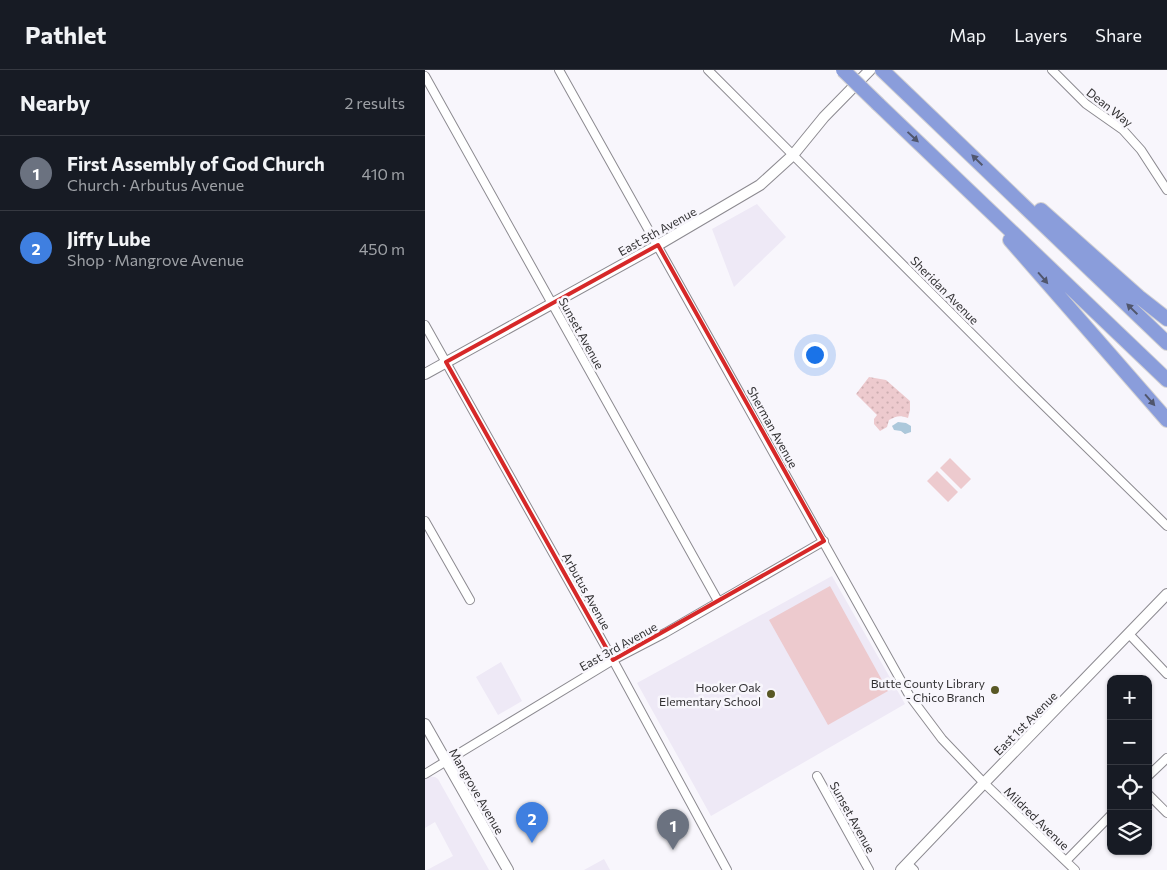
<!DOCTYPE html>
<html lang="en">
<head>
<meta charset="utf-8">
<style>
	:root { --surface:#171b24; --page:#242831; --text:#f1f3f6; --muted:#9ea1a6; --line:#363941; --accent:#adad98 }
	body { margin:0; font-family:Commissioner,sans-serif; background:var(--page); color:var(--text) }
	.controls { position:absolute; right:15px; bottom:15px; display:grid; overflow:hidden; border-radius:10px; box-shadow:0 1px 4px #0004 }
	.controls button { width:45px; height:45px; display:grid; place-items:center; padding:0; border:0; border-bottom:1px solid var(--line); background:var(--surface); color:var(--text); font:25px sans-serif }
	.you { position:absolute; left:389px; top:284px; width:18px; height:18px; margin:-12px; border:4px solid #fff; border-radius:50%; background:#1a73e8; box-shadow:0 0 0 8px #1a73e833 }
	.badge { display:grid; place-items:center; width:32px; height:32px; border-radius:50%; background:var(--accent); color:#fff; font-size:16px; font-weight:700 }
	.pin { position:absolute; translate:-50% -41px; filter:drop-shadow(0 1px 2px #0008) }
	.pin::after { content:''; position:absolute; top:26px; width:18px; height:15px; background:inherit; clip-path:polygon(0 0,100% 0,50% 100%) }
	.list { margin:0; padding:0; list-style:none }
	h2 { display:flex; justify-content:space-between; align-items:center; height:65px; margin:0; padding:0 20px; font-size:21px }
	h2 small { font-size:16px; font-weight:400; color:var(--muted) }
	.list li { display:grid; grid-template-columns:32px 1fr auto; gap:15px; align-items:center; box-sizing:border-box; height:75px; padding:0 20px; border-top:1px solid var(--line) }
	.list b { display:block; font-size:19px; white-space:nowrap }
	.list p { margin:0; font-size:16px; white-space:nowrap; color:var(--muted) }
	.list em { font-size:16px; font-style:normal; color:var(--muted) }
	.icon { flex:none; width:28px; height:28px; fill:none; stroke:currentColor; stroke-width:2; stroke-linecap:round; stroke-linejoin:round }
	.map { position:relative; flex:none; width:742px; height:800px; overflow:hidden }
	header { display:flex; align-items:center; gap:30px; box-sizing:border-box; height:70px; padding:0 25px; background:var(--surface); border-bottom:1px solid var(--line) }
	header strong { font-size:24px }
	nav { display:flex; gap:28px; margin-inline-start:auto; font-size:18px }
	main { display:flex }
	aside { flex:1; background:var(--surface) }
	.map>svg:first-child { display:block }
	.built { fill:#eee9f6 }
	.grass { fill:url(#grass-dots) }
	.pitch { fill:#edcace }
	.water { fill:url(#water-ripples) }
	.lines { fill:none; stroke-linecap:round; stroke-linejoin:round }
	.street-casing { stroke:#8c8a90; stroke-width:10 }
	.secondary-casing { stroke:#8c8a90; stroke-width:12 }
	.highway-casing { stroke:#d2d1d2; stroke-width:16 }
	.street { stroke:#fff; stroke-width:8 }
	.secondary { stroke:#fff; stroke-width:10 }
	.highway { stroke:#8a9ddb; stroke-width:14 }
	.highway-bridge-casing { stroke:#d2d1d2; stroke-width:16; stroke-linecap:butt }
	.highway-bridge { stroke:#8a9ddb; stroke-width:14 }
	.oneway { fill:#50566d }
	.marked { fill:none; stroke:#d62828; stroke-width:4; stroke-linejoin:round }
	.poi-dot { fill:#595825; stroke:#f8f6fc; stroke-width:2 }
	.labels { text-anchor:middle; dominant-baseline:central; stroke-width:5; stroke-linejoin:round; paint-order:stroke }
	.street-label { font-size:12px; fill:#313032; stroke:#f8f6fc }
	.poi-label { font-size:12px; fill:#313032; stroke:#f8f6fc; text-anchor:end }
</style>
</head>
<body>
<header>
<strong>Pathlet</strong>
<nav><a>Map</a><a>Layers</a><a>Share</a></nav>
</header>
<main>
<aside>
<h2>Nearby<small>2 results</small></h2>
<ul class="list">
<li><span class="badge" style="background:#6b7280">1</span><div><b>First Assembly of God Church</b><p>Church · Arbutus Avenue</p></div><em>410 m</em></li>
<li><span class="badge" style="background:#3f7fe0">2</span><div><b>Jiffy Lube</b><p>Shop · Mangrove Avenue</p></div><em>450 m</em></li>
</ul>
</aside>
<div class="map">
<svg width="742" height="800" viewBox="0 0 742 800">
	<defs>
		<pattern id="grass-dots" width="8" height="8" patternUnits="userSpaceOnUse" patternTransform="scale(1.25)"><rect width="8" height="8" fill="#edcace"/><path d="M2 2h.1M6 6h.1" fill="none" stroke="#ccaeb1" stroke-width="1.8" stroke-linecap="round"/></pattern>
		<pattern id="water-ripples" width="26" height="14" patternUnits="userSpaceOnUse" patternTransform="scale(1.25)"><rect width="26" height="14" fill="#acc8db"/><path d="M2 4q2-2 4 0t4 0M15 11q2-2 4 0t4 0" fill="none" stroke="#94acbc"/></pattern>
	</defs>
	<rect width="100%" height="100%" fill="#f8f6fc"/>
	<path class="built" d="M332 134 361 167 309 217 287 159Z
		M407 506 480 634 286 746 212 613Z
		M76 592 97 631 73 645 51 607Z
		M2 706 10 707 13 709 64 800H2L28 786 10 752 0 758V707Z
		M179 789 185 800H159Z"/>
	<path class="grass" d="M444 307 461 310 485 331V340L483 348C475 345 471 346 464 350L462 357 455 361 449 354V349L452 345 431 324Z"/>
	<path class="pitch" d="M525 388 546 409 536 419 515 398Z
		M512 401 533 422 523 432 502 411Z
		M405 516 463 621 403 655 344 550Z"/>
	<path class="water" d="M473 352 481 353 486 356V362L480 364 476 361 469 360 467 356Z"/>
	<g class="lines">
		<defs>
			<path id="street" d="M134 0 484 625 517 669 559 713 650 800
				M283 0 598 315 742 456
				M627 0 661 34 698 60 716 80 742 120
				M0 6 293 531
				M0 255 188 590 302 800
				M0 451 45 530
				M704 564 742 604
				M0 704 188 590 240 563 399 471
				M392 706 444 800
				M723 706 742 688
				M723 724 742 743
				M641 791 686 745
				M483 794 489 800"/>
			<path id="secondary" d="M0 304 233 175 335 115 368 85 399 47 445 0
				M0 654 83 800
				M476 800 559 713 742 524"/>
			<path id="highway" d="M457 0 742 273
				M453 34 742 310
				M616 140 714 227 742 249
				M585 170 742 350"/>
		</defs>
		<use href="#street" class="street-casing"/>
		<use href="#secondary" class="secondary-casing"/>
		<use href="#highway" class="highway-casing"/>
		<use href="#street" class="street"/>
		<use href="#secondary" class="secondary"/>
		<use href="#highway" class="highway"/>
		<defs>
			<path id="highway-bridge" d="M418 0 453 34"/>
		</defs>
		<use href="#highway-bridge" class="highway-bridge-casing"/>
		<use href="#highway-bridge" class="highway-bridge"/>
	</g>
	<defs><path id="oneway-solid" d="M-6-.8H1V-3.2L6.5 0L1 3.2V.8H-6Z" transform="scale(1.25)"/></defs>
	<g class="oneway">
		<use href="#oneway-solid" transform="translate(488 67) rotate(43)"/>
		<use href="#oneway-solid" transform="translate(552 90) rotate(-136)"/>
		<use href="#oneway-solid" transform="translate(618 208) rotate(49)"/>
		<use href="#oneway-solid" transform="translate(707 239) rotate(-136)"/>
		<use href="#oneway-solid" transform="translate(725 330) rotate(49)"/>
	</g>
	<path class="marked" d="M233 175 399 471 188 590 21 292Z"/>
	<g class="poi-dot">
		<circle cx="570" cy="620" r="5"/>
		<circle cx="346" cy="624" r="5"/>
	</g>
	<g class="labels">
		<g class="street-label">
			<text transform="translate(685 37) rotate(38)">Dean Way</text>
			<text transform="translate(232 161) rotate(-29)">East 5th Avenue</text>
			<text transform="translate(520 220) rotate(45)">Sheridan Avenue</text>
			<text transform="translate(157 263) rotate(61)">Sunset Avenue</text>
			<text transform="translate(348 357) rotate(61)">Sherman Avenue</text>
			<text transform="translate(162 521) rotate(61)">Arbutus Avenue</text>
			<text transform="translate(193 576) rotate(-29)">East 3rd Avenue</text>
			<text transform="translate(600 653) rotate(-45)">East 1st Avenue</text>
			<text transform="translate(52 721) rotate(60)">Mangrove Avenue</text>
			<text transform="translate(428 747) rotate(61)">Sunset Avenue</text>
			<text transform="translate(612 748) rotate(44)">Mildred Avenue</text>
		</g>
		<g class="poi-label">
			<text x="560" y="613">Butte County Library<tspan x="560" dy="14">- Chico Branch</tspan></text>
			<text x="336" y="617">Hooker Oak<tspan x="336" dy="14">Elementary School</tspan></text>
		</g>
	</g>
</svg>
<div class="controls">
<button>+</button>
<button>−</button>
<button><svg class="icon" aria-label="locate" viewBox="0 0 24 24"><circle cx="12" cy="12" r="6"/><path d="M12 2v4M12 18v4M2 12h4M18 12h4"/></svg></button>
<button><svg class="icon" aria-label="layers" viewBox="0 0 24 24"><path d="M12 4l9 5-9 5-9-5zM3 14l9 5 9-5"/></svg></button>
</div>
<div class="you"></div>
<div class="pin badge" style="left:248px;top:780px;background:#6b7280">1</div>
<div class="pin badge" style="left:107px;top:773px;background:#3f7fe0">2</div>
</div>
</main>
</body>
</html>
